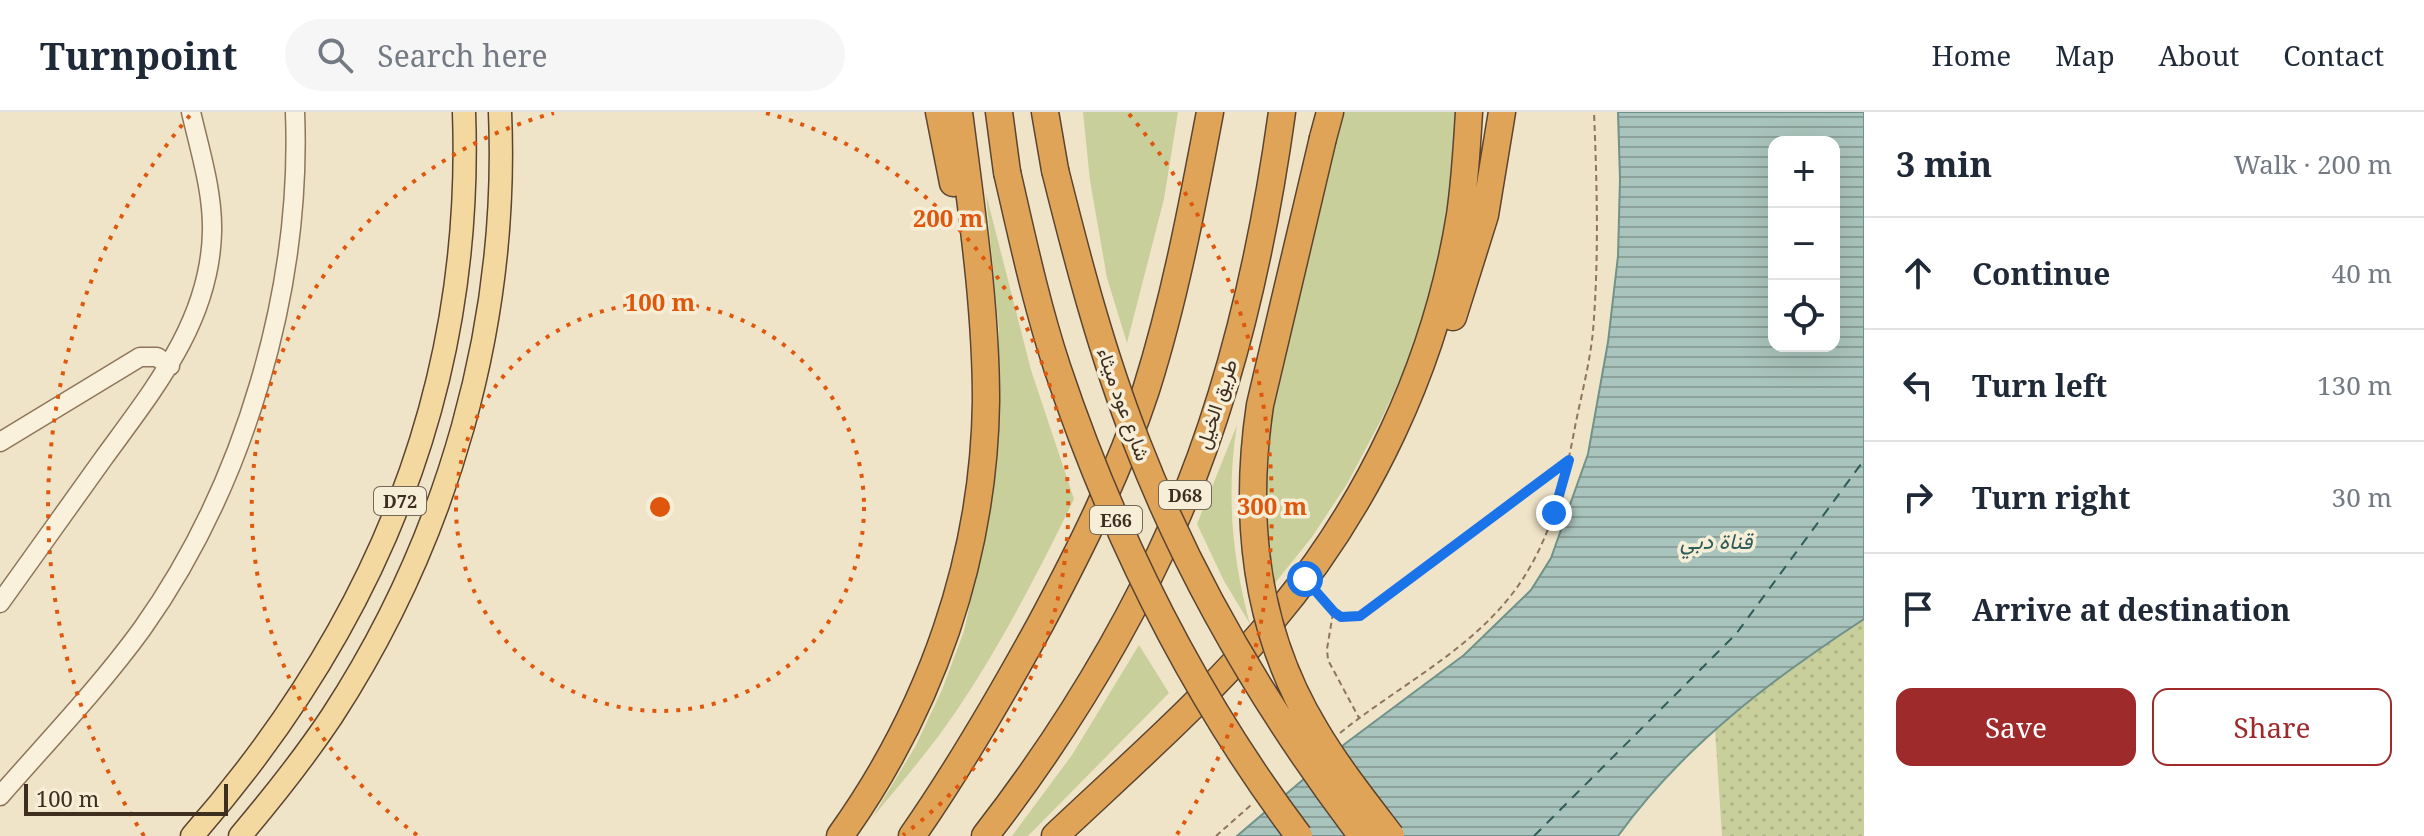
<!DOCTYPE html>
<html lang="en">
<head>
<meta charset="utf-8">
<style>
	:root { --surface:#fff; --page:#f6f6f7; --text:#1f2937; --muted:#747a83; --line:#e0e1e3; --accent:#9e2a2b }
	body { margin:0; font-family:"Noto Serif",Vazirmatn,serif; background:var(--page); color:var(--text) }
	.controls { position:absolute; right:24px; top:24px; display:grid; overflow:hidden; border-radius:16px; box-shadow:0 8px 32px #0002 }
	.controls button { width:72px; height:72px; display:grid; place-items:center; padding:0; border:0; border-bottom:2px solid var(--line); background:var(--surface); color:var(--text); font:40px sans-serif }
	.scale { position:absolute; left:24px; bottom:20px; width:204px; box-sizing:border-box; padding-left:8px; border:4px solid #3d2e20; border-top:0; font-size:22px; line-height:28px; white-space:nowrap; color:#3d2e20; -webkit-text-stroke:6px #f7eed8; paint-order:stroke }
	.stop { position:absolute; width:24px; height:24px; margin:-18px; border:6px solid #1a73e8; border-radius:50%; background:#fff }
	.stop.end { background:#1a73e8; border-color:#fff; box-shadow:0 2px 8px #0008 }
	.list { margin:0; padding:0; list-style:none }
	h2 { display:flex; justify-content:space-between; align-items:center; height:104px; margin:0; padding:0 32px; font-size:34px }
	h2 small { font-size:26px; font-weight:400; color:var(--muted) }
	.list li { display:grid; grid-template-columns:52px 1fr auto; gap:24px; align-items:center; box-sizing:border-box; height:112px; padding:0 32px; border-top:2px solid var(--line) }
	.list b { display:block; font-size:30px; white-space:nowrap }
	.list em { font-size:26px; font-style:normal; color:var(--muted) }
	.actions { display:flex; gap:16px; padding:24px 32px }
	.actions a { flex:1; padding:18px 0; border:2px solid var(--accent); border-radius:16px; text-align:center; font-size:28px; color:var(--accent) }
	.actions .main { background:var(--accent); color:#fff }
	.icon { flex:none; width:44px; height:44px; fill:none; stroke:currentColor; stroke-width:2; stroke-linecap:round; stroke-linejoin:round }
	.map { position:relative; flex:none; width:1864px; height:724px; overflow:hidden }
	header { display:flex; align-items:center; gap:48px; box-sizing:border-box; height:112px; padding:0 40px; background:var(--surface); border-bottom:2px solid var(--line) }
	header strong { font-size:38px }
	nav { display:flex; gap:44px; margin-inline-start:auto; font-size:28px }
	.search { width:560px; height:72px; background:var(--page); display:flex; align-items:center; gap:20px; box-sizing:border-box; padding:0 28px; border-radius:44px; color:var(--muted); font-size:30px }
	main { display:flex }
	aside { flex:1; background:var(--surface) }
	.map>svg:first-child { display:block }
	.park { fill:url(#park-dots) }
	.garden { fill:#c9cf9b }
	.water { fill:url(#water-rules); stroke:#6f938a; stroke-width:2; fill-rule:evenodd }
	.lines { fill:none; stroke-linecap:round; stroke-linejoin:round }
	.ferry { stroke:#2f5d5a; stroke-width:2; stroke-dasharray:10 8; stroke-linecap:butt }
	.minor-casing { stroke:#8d765c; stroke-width:21 }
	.major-casing { stroke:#5b4430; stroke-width:25 }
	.highway-casing { stroke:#5b4430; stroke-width:29 }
	.path { stroke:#8d765c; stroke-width:2; stroke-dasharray:6 4; stroke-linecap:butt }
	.minor { stroke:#faf1dc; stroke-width:18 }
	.major { stroke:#f3d9a0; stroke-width:22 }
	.highway { stroke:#e0a458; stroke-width:26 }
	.highway-bridge-casing { stroke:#5b4430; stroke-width:29; stroke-linecap:butt }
	.highway-bridge { stroke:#e0a458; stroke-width:26 }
	.route { stroke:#1a73e8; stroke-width:10 }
	.ring { fill:none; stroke:#df570d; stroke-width:4; stroke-dasharray:4 8 }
	.labels { text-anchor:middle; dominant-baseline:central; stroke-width:7; stroke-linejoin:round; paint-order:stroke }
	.shield { fill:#f7eed8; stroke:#756857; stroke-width:2 }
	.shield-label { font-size:18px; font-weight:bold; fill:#3d2e20 }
	.street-label { font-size:20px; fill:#3d2e20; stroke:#f7eed8 }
	.water-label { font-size:22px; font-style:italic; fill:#2f5d5a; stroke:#f7eed8 }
	.centre { fill:#df570d; stroke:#f7eed8; stroke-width:4 }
	.ring-label { font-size:24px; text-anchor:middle; font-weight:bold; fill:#df570d; stroke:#f7eed8; stroke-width:7; stroke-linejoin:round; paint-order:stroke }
</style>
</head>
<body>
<header>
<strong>Turnpoint</strong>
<div class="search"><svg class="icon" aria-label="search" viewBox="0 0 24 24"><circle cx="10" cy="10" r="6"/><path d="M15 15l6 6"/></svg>Search here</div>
<nav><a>Home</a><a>Map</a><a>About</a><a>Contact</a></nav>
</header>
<main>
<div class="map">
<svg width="1864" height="724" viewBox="0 0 1864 724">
	<defs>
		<pattern id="park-dots" width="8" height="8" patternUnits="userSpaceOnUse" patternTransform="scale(2)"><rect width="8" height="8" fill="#c9cf9b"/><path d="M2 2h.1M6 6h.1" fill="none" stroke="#aeb285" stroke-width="1.8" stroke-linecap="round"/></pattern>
		<pattern id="water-rules" width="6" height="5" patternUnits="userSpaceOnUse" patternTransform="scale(2)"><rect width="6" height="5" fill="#a9c4bc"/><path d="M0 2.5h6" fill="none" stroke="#8ba098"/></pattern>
	</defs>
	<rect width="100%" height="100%" fill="#f0e4c8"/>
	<path class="park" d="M1864 476V724H1722L1715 617 1746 591Z"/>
	<path class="garden" d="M1083 0H1178L1164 87 1127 231 1107 166 1090 69Z
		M1339 0H1457L1453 92 1420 224 1381 308 1347 372 1312 425 1271 476 1261 388 1269 302 1327 70Z
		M986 82 1031 258 1074 387C1039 459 1003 529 959 595 933 634 902 670 872 706L915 635 942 578 964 519 989 405 997 344 999 219Z
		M1237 313C1226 380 1232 447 1250 512L1224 469 1197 412Z
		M1139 533 1169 581 1028 724H1012L1072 643Z"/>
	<path class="water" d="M1618 0H1864V507C1772 567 1683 634 1618 724H1237L1346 631 1464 543 1531 478 1551 446 1588 342 1608 230 1618 144 1620 67ZM1774 30H1834V234H1774Z"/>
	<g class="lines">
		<path class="ferry" d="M1534 724 1736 522 1864 348"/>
		<defs>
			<path id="minor" d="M0 330 140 245H157L170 254
				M0 491C34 443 69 395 103 347 153 278 210 210 212 120 213 80 200 39 191 0
				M0 684C48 629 99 576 142 517 245 372 302 177 295 0"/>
			<path id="major" d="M192 724C374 516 474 279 464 0
				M240 724C273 685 304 646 332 604 448 426 509 212 500 0"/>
			<path id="highway" d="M939 0 953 71
				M999 0 1007 60
				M1045 0 1055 58
				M1323 26 1330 0
				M1453 205 1485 103 1502 0
				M840 724C931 597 984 446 986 289 986 193 971 95 959 0
				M912 724C960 655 1001 584 1041 511 1081 436 1119 360 1146 278 1175 186 1192 95 1210 0
				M985 724C1061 626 1125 522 1175 409 1231 281 1263 137 1282 0
				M1055 724C1128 655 1205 588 1270 511 1368 395 1436 253 1460 103 1465 69 1467 34 1469 0"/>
		</defs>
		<use href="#minor" class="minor-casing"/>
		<use href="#major" class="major-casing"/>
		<use href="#highway" class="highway-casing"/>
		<path class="path" d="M1319 483C1332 498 1339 508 1360 504L1568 349
			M1333 501 1327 537 1328 548 1359 606
			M1340 621C1393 578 1458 545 1503 493 1547 443 1563 379 1575 315 1581 284 1590 251 1593 219 1599 146 1597 73 1594 0
			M1216 724 1251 693"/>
		<use href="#minor" class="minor"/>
		<use href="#major" class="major"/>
		<use href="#highway" class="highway"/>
		<defs>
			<path id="highway-bridge" d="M1323 26 1260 293C1243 407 1255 519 1316 619 1338 656 1365 690 1391 724
				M1055 58C1078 150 1102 242 1137 331 1192 473 1270 603 1362 724
				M1007 60C1022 125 1036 191 1057 255 1113 422 1193 583 1299 724"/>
		</defs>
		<use href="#highway-bridge" class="highway-bridge-casing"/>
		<use href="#highway-bridge" class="highway-bridge"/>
	</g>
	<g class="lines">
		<path class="route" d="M1305 467 1334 500 1341 505 1360 504 1569 348 1554 401"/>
	</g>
	<g class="ring">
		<circle cx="660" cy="395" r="204"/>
		<path d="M417 723A408 408 0 0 1 554 1M766 1A408 408 0 0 1 903 723"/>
		<path d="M144 724A612 612 0 0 1 191 2M1129 2A612 612 0 0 1 1176 724"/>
	</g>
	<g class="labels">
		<g class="shield">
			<rect x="1159" y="369" width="52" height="28" rx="6"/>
			<rect x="374" y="375" width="52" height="28" rx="6"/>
			<rect x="1090" y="394" width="52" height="28" rx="6"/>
		</g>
		<g class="shield-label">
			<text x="1185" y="383">D68</text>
			<text x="400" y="389">D72</text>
			<text x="1116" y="408">E66</text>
		</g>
		<g class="street-label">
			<text transform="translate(1124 292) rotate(70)">شارع عود ميثاء</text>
			<text transform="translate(1216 292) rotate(-72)">طريق الخيل</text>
		</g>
		<g class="water-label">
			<text x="1716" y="428">قناة دبي</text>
		</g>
	</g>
	<circle cx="660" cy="395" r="12" class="centre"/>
	<g class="ring-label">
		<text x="948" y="115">200 m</text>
		<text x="660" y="199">100 m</text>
		<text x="1272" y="403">300 m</text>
	</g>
</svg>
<div class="controls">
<button>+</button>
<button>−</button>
<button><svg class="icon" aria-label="locate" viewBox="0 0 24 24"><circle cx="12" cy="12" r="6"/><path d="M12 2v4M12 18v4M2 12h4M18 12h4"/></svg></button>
</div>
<div class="scale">100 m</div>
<div class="stop" style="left:1305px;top:467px"></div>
<div class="stop end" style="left:1554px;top:401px"></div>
</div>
<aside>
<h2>3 min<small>Walk · 200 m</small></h2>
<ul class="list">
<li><svg class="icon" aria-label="ahead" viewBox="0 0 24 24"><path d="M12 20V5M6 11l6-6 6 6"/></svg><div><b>Continue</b></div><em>40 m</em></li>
<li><svg class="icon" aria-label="left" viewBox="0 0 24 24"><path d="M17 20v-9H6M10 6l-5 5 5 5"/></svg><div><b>Turn left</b></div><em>130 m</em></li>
<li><svg class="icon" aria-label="right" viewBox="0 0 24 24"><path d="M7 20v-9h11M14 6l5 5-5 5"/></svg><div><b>Turn right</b></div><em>30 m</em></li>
<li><svg class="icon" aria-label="arrive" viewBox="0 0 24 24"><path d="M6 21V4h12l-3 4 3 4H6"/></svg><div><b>Arrive at destination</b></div></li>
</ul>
<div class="actions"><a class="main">Save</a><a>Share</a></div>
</aside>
</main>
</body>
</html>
